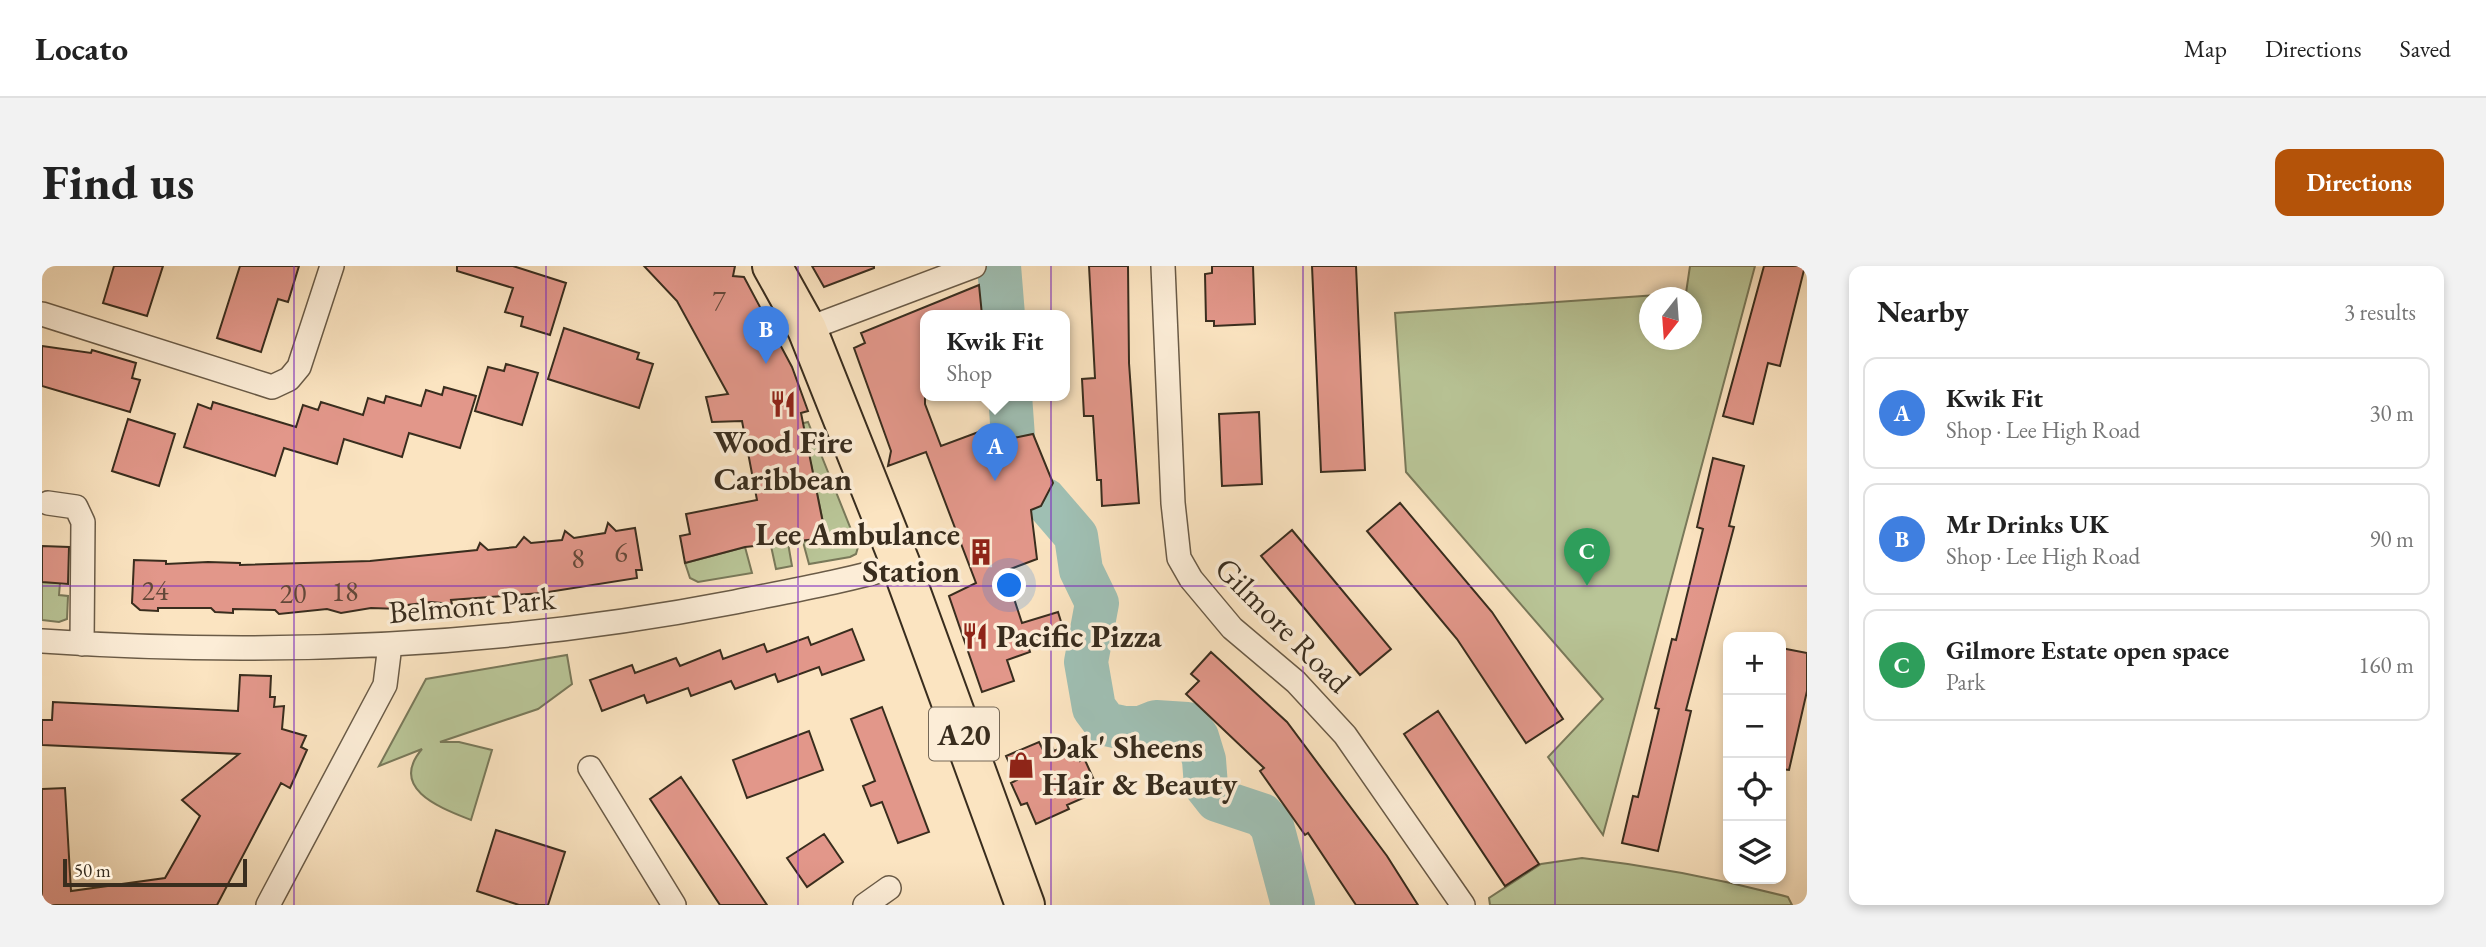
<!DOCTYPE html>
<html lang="en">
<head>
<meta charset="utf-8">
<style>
	:root { --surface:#fff; --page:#f2f2f2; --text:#222; --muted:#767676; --line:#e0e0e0; --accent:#b45309 }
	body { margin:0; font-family:"EB Garamond",serif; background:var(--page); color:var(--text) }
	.controls { position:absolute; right:21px; bottom:21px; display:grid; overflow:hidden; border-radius:14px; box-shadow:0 4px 10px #0003 }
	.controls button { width:63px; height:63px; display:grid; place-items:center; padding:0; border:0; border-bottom:2px solid var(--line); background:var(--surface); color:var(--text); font:35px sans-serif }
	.compass { position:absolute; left:1597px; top:21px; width:63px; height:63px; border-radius:50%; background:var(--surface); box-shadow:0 4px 10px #0003; rotate:197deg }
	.scale { position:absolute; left:21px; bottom:18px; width:184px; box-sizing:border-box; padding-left:7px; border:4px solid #392d1e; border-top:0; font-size:19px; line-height:24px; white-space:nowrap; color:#392d1e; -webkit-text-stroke:5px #fcedd7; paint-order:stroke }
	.you { position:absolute; left:968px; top:320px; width:24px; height:24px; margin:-18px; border:5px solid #fff; border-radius:50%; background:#1a73e8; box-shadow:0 0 0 10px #1a73e833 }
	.badge { display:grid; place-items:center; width:46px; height:46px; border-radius:50%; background:var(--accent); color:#fff; font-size:23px; font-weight:700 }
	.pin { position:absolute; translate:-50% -58px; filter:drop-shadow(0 2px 4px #0008) }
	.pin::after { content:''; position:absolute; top:37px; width:24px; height:21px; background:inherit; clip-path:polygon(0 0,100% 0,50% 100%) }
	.popup { position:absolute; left:878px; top:44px; width:150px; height:91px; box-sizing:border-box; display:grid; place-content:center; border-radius:14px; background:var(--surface); filter:drop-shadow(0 2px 5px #0005); font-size:23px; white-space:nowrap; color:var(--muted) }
	.popup b { font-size:26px; color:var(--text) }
	.popup::after { content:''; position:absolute; left:50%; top:100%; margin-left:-14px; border:14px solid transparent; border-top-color:var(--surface) }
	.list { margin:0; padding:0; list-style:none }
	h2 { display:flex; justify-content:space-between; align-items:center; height:91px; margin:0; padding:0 28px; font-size:30px }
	h2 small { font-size:23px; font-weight:400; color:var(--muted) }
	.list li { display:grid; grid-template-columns:46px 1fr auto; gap:21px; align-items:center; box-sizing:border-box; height:112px; margin:0 14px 14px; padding:0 14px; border:2px solid var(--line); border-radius:14px }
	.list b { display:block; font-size:26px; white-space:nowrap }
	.list p { margin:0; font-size:23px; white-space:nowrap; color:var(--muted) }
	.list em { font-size:23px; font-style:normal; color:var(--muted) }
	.icon { flex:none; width:38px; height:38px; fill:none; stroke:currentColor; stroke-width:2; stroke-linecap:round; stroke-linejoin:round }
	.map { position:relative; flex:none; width:1765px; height:639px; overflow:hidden; border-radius:14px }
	header { display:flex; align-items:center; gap:42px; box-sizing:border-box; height:98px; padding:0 35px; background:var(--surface); border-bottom:2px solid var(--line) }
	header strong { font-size:33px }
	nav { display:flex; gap:38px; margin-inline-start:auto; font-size:24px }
	.intro { display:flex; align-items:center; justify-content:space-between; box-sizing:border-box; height:168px; padding:0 42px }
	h1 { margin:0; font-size:49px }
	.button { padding:18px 32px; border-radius:14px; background:var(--accent); color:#fff; font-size:24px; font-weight:700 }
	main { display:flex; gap:42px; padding:0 42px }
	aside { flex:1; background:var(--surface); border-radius:14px; box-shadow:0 4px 10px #0003 }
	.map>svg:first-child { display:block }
	.green { fill:#b9c597; stroke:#79795a; stroke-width:2; fill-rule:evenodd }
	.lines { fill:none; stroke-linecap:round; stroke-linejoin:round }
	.river { stroke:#9fbfb3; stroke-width:44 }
	.building { fill:#e2978a; stroke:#392d1e; stroke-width:2 }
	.street-casing { stroke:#6a5b47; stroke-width:26 }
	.highway-casing { stroke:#392d1e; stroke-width:42 }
	.street { stroke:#fcedd7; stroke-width:23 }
	.highway { stroke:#fbe4c1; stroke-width:38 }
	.grid { fill:none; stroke:#7b2cbf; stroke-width:2; stroke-opacity:0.55 }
	.labels { text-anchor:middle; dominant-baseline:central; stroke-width:7; stroke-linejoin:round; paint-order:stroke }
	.number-label { font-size:28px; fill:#634839 }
	.shield { fill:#fcedd7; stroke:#746756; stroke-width:2 }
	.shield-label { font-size:30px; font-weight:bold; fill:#392d1e }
	.poi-label { font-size:32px; font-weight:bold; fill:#392d1e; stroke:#fcedd7; text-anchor:start }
	.street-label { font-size:32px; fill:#392d1e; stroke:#fcedd7 }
</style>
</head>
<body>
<header>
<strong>Locato</strong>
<nav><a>Map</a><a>Directions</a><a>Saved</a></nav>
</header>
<div class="intro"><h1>Find us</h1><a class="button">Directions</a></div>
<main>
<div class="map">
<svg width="1765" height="639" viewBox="0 0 1765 639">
	<rect width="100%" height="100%" fill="#fbe4c1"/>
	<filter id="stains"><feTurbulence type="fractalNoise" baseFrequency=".00286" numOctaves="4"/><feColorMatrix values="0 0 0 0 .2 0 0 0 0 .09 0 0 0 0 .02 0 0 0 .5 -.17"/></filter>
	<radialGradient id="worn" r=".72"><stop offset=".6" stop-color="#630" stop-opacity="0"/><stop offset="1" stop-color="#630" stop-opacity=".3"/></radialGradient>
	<path class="green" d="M1648 0H1713L1561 569 1506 491 1561 433 1364 206 1353 47 1644 27ZM1608 32H1650V74H1608Z
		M766 156 816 281 814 288 808 291 767 298 761 276 784 271 769 198 754 159Z
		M746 277 750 300 734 303 729 280Z
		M703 281 710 307 656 316 648 312 643 297Z
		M0 316 18 317 17 329 26 330 25 353 17 356 0 354Z
		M525 389 530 418 496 443 398 476H417L450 484 429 554C399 542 346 523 380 483L337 500 384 413Z
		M1540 592C1611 600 1678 613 1746 631L1750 639H1448L1447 632 1499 598Z"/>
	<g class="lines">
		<path class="river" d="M957 0 961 49
			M968 129 971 171
			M1003 234 1034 270 1039 304 1055 337 1044 396 1052 442 1064 458 1082 462H1099L1114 456 1145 458 1155 471 1162 494 1164 520 1175 534 1220 549 1230 560 1251 639"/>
	</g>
	<path class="building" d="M72 0H121L105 50 61 37Z
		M198 0H257L246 36 236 33 219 86 175 72Z
		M415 0H471L524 17 508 69 479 60 481 51 463 46 471 22 415 5Z
		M602 0H693L691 10 702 11 750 101 766 145 759 147 784 272 703 281 643 297 638 270 648 268 644 248 715 234 700 155 670 156 664 131 686 128 635 35Z
		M770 0H832V2L782 21Z
		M1047 0H1086L1087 97 1097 237 1060 240 1059 214H1055L1051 150H1042L1040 113 1053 112Z
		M1170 0H1211L1213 58 1172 60V55H1164L1163 8 1170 7Z
		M1270 0H1314L1323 204 1279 206Z
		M1722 0H1763L1738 100 1726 97 1711 158 1681 150Z
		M937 19 940 49H883V138L899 180 950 161 957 175 991 168 1011 217 999 240 989 244 995 293 963 305 980 357 1016 346 1022 365 985 377 988 386 965 394 972 415 940 426 907 330 934 317 884 186 846 200 849 185 812 82 823 77 819 67Z
		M522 62 597 87 595 93 611 98 597 142 506 113Z
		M0 80 49 87 50 84 94 97 90 112 98 114 88 146 0 120Z
		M464 98 496 107 480 159 433 145 446 101 462 105Z
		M402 121 434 130 418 182 367 167 360 191 302 173 295 198 242 182 233 210 142 181 156 138 169 143 171 136 254 161 261 139 276 144 279 136 321 149 326 132 342 137 344 130 379 140 384 124 400 129Z
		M1217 146 1220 218 1180 220 1177 148Z
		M86 153 133 168 117 220 70 205Z
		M1671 192 1702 200 1687 260 1692 261 1644 444 1649 445 1616 585 1580 577 1591 530 1596 531 1617 443 1613 442 1630 373 1634 374 1661 263 1655 261Z
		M1358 237 1450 346 1521 453 1484 477 1415 373 1325 265Z
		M566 257 574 265 593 262 600 304H594L595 312 500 327 409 334 410 338 389 336 358 340V343L329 342 299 347 285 343 237 348 233 344 191 343V347L173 346 169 342H116V345L98 344 90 337 92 294 124 295V298L166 296 198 297V299L328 295 435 284 438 277 446 284 474 281 482 271 489 277 520 274 523 265 532 272 563 267Z
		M1250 264 1349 383 1318 409 1219 290Z
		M0 280 27 281 26 318 0 316Z
		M810 363 822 394 780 409 777 401 736 416 733 408 693 423 689 415 649 430 646 422 605 437 602 429 560 445 548 414 590 399 593 407 634 392 638 400 678 384 681 393 722 378 725 386 766 371 769 379Z
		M1739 382 1765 387V425L1747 504 1739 503Z
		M1169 386 1245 456 1345 590 1376 639H1314L1266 567 1263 569 1218 505 1222 502 1144 428 1157 415 1149 408Z
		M198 409 229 410 228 431H233L232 441 242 440 240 463 264 470 259 481 265 484 248 522 239 517 175 639H0V523L23 522 29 625 123 612 158 550 140 534 197 488 0 479V454H10L11 436 196 445Z
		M840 441 887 566 856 577 840 536 829 540 821 520 833 515 809 453Z
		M1396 445 1497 598 1463 620 1362 468Z
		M767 465 781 504 705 532 691 494Z
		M997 476 1001 484 1010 480 1012 485 1030 477 1038 495 1042 492 1057 525 1025 539 1027 543 994 558 985 537 979 539 969 517 975 514 964 490Z
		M639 511 693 591 725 639H678L608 533Z
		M454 564 523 586 506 639H477L435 625Z
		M782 568 801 596 765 621 745 592Z"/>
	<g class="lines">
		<defs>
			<path id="street" d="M1121 0 1131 237 1137 292 1149 313 1190 362 1254 416 1303 469 1421 639
				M0 48 230 121 247 113 257 101 290 0
				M765 63 932 0
				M6 237 34 241 41 256 40 378
				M0 375C231 391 465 380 693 336 748 325 805 315 859 299
				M548 502 632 639
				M226 639 343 419 348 379
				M823 639 847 622"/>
			<path id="highway" d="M730 0 765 63 859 299 983 639"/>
		</defs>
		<use href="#street" class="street-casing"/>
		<use href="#highway" class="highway-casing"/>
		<use href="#street" class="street"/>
		<use href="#highway" class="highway"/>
	</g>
	<path class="grid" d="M252 0V639M504 0V639M756 0V639M1009 0V639M1261 0V639M1513 0V639M0 320H1765"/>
	<defs>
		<symbol id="restaurant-bare" viewBox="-9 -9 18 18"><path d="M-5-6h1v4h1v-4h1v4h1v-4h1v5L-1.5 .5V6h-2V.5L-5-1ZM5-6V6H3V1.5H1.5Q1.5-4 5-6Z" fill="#8f2418" stroke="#fcedd7" stroke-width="2.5" paint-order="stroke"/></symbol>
		<symbol id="building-bare" viewBox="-9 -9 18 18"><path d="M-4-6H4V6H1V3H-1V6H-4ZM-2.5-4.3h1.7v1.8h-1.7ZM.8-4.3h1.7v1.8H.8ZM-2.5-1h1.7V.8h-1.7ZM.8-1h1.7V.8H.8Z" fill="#8f2418" stroke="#fcedd7" stroke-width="2.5" paint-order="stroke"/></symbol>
		<symbol id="shop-bare" viewBox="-9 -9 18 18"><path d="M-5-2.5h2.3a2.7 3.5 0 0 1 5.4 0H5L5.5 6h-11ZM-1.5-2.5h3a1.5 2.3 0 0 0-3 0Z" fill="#8f2418" stroke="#fcedd7" stroke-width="2.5" paint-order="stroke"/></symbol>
	</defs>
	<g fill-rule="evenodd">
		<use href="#restaurant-bare" x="722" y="119" width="38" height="38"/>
		<use href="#building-bare" x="920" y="267" width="38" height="38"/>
		<use href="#restaurant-bare" x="914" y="351" width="38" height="38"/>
		<use href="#shop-bare" x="960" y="480" width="38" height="38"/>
	</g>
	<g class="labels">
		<g class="number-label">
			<text x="677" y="34">7</text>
			<text x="579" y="286">6</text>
			<text x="536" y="292">8</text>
			<text x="113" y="324">24</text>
			<text x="303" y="325">18</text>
			<text x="251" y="327">20</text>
		</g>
		<rect class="shield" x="887" y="441.5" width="70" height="53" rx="5"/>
		<g class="shield-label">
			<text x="922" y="468">A20</text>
		</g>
		<g class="poi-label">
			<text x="741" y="176" text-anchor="middle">Wood Fire<tspan x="741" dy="37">Caribbean</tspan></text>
			<text x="918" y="268" text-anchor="end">Lee Ambulance<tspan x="918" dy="37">Station</tspan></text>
			<text x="954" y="370">Pacific Pizza</text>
			<text x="1000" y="481">Dak' Sheens<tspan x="1000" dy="37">Hair &amp; Beauty</tspan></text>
		</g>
		<g class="street-label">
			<text transform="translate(430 339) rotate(-5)">Belmont Park</text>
			<text transform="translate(1241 359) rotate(45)">Gilmore Road</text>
		</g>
	</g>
	<rect width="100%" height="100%" filter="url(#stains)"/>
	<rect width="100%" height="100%" fill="url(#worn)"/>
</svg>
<div class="controls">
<button>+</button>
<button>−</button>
<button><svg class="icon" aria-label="locate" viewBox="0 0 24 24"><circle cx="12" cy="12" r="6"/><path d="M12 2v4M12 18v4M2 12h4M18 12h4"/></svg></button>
<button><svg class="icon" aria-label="layers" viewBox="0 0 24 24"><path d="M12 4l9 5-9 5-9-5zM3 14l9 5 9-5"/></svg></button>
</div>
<svg class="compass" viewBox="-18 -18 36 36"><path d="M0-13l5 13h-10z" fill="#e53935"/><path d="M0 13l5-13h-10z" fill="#767676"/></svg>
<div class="scale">50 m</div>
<div class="you"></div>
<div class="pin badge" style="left:953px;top:215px;background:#3f7fe0">A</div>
<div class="popup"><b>Kwik Fit</b>Shop</div>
<div class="pin badge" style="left:724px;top:98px;background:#3f7fe0">B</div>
<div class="pin badge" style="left:1545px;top:320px;background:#2e9e5b">C</div>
</div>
<aside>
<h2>Nearby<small>3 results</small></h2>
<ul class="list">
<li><span class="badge" style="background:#3f7fe0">A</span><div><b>Kwik Fit</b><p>Shop · Lee High Road</p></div><em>30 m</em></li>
<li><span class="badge" style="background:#3f7fe0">B</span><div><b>Mr Drinks UK</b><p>Shop · Lee High Road</p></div><em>90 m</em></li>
<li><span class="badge" style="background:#2e9e5b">C</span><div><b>Gilmore Estate open space</b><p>Park</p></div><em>160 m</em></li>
</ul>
</aside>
</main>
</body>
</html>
